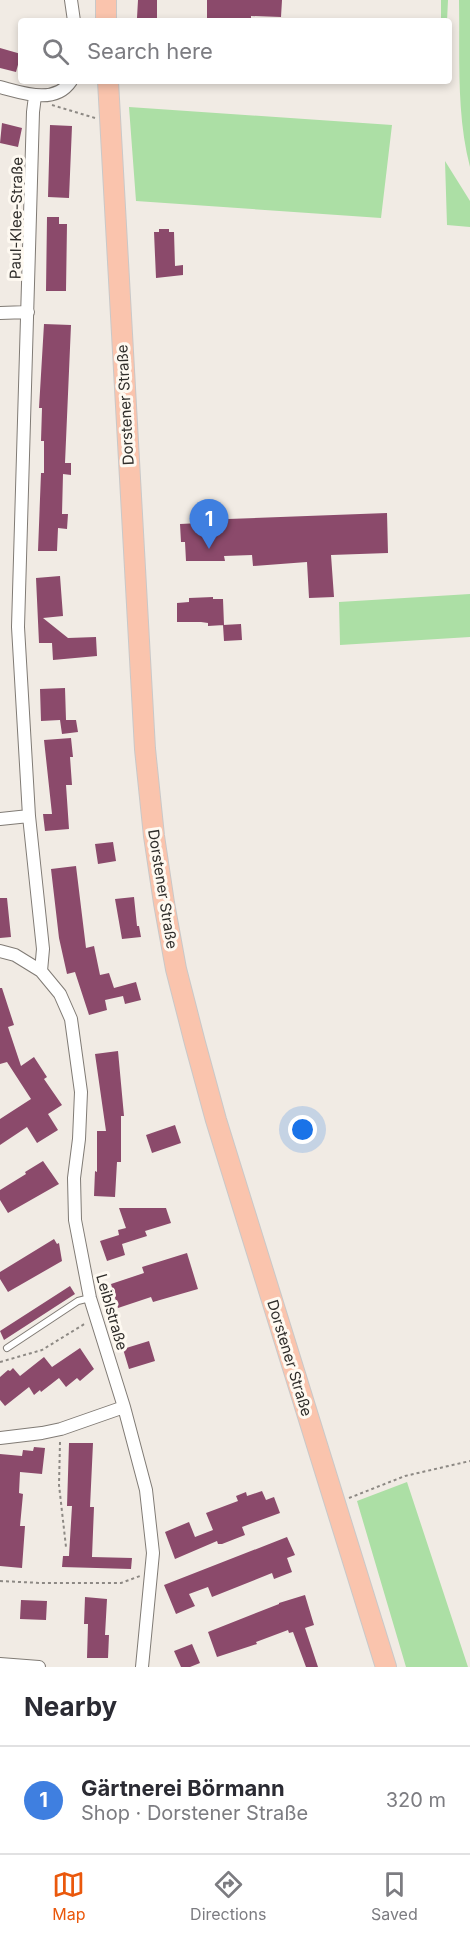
<!DOCTYPE html>
<html lang="en">
<head>
<meta charset="utf-8">
<style>
	:root { --surface:#fff; --page:#f7f7f7; --text:#2b2b33; --muted:#7c7c81; --line:#e1e1e2; --accent:#ea580c }
	body { margin:0; font-family:Inter,sans-serif; background:var(--page); color:var(--text) }
	.you { position:absolute; left:303px; top:1130px; width:21px; height:21px; margin:-15px; border:4px solid #fff; border-radius:50%; background:#1a73e8; box-shadow:0 0 0 9px #1a73e833 }
	.badge { display:grid; place-items:center; width:39px; height:39px; border-radius:50%; background:var(--accent); color:#fff; font-size:20px; font-weight:700 }
	.pin { position:absolute; translate:-50% -50px; filter:drop-shadow(0 2px 3px #0008) }
	.pin::after { content:''; position:absolute; top:32px; width:21px; height:18px; background:inherit; clip-path:polygon(0 0,100% 0,50% 100%) }
	.list { margin:0; padding:0; list-style:none }
	h2 { display:flex; justify-content:space-between; align-items:center; height:78px; margin:0; padding:0 24px; font-size:26px }
	h2 small { font-size:20px; font-weight:400; color:var(--muted) }
	.list li { display:grid; grid-template-columns:39px 1fr auto; gap:18px; align-items:center; box-sizing:border-box; height:108px; padding:0 24px; border-top:2px solid var(--line) }
	.list b { display:block; font-size:22px; white-space:nowrap }
	.list p { margin:0; font-size:20px; white-space:nowrap; color:var(--muted) }
	.list em { font-size:20px; font-style:normal; color:var(--muted) }
	.icon { flex:none; width:33px; height:33px; fill:none; stroke:currentColor; stroke-width:2; stroke-linecap:round; stroke-linejoin:round }
	.map { position:relative; flex:none; width:470px; height:1667px; overflow:hidden }
	.search { position:absolute; background:var(--surface); box-shadow:0 3px 9px #0003; left:18px; right:18px; top:18px; height:66px; display:flex; align-items:center; gap:15px; box-sizing:border-box; padding:0 21px; border-radius:6px; color:var(--muted); font-size:22px }
	.sheet { height:186px; background:var(--surface) }
	nav { display:flex; justify-content:space-around; align-items:center; box-sizing:border-box; height:84px; border-top:2px solid var(--line); background:var(--surface); font-size:16px; color:var(--muted) }
	nav a { display:grid; justify-items:center; gap:3px }
	nav .on { color:var(--accent) }
	.map>svg:first-child { display:block }
	.green { fill:#acdfa5 }
	.building { fill:#8b4a6b }
	.lines { fill:none; stroke-linecap:round; stroke-linejoin:round }
	.service-casing { stroke:#807b75; stroke-width:8 }
	.minor-casing { stroke:#807b75; stroke-width:14 }
	.primary-casing { stroke:#c9c8c8; stroke-width:22 }
	.path { stroke:#8d8984; stroke-width:2; stroke-dasharray:3 3; stroke-linecap:butt }
	.service { stroke:#fff; stroke-width:6 }
	.minor { stroke:#fff; stroke-width:12 }
	.primary { stroke:#fac4ad; stroke-width:20 }
	.labels { text-anchor:middle; dominant-baseline:central; stroke-width:6; stroke-linejoin:round; paint-order:stroke }
	.street-label { font-size:15px; fill:#2f2d2a; stroke:#fef9f1 }
</style>
</head>
<body>
<div class="map">
<svg width="470" height="1667" viewBox="0 0 470 1667">
	<rect width="100%" height="100%" fill="#f1ebe4"/>
	<path class="green" d="M441 0H448L447 21H441Z
		M459 0H470V167C456 113 460 55 459 0Z
		M129 107 392 125 381 218 136 201Z
		M445 161 470 201V227L447 225Z
		M470 594V637L340 645 339 602Z
		M407 1482 468 1667H406L357 1501Z"/>
	<path class="building" d="M138 0H157V19L137 18Z
		M207 0H282L281 17 251 16V21H207Z
		M0 48 21 54 16 72 0 68Z
		M2 123 22 128 18 147 0 143Z
		M50 125 72 126 69 198 48 197Z
		M47 217H59V224H67L66 291H46Z
		M159 229H169V232H174L175 266 183 265V275L156 278 154 232H159Z
		M44 324 71 325 65 463H71V475L63 474 62 514H68L67 529 58 528 57 551H38L41 473H44V441H41L42 408H39Z
		M387 513 388 553 331 555 334 597 309 598 307 562 253 566 252 555 224 556 225 561H186L185 542H181L180 524 201 523 200 520Z
		M60 576 63 616 43 618 68 638 96 637 97 656 53 660 52 643H39L36 578Z
		M213 597V599H223L224 625 208 626V623L201 622H177V603L189 602V598Z
		M241 624 242 640 224 641 223 625Z
		M65 688 66 720H76L78 732 62 734 60 720 41 721 40 689Z
		M71 738 73 757H70L72 785H66L69 829 45 831 43 814H52L44 740Z
		M113 842 116 861 98 864 95 844Z
		M76 866 86 948 94 946 100 975 109 973 114 988 136 982 141 1000 125 1004 123 996 105 1000 107 1010 89 1015 75 972 67 974 59 938 51 869Z
		M134 897 137 926H139L141 937 122 939 115 899Z
		M0 898H7L11 937 0 938Z
		M0 988H2L14 1025 8 1027 21 1066 34 1057 47 1077 44 1079 62 1105 48 1114 58 1130 37 1143 27 1127 0 1145V1119L31 1099 7 1062 0 1064Z
		M118 1051 124 1116H121V1162H117L115 1197 94 1196 95 1171 97 1172V1131H106L95 1054Z
		M175 1125 181 1143 152 1153 146 1135Z
		M43 1161 59 1184 8 1213 0 1200V1190L26 1174 25 1172Z
		M119 1208H166L171 1223 145 1231 147 1236 122 1244 125 1255 107 1261 100 1241 119 1235 118 1230 126 1228Z
		M54 1239 57 1244 59 1243 62 1261 8 1292 0 1279V1272Z
		M187 1253 198 1289 153 1302 151 1297 118 1308 111 1284 144 1273 142 1267Z
		M70 1286 75 1294 4 1340 0 1331Z
		M149 1341 155 1361 129 1369 123 1349Z
		M80 1348 94 1369 80 1381 77 1378 66 1387 59 1378 41 1392 40 1390 34 1395 29 1387 5 1406 0 1400V1377L8 1370 10 1371 13 1368 20 1376 44 1357 52 1367Z
		M69 1443H93L90 1507H94L92 1557 132 1558 131 1569 62 1567 63 1556H69L72 1506H67Z
		M34 1447 45 1448 42 1474 20 1472 19 1493 23 1494 20 1526H25L22 1568 0 1566V1454L22 1456 23 1450 33 1451Z
		M262 1491 266 1500 274 1497 280 1513 242 1527 245 1535 222 1544H218L217 1541 175 1559 165 1532 189 1522 195 1537 213 1530 206 1513 238 1501 236 1496 246 1492 247 1496Z
		M287 1537 295 1555 287 1558 292 1572 274 1579 272 1573 212 1597 208 1587 189 1594 195 1606 176 1614 164 1585Z
		M305 1595 314 1625 305 1628 318 1667H306L293 1632 289 1633 288 1630 256 1642 257 1644 217 1657 208 1632 279 1604V1603Z
		M85 1597 107 1599 105 1635H109L108 1658H87L88 1624H84Z
		M21 1600 47 1601 46 1620 20 1619Z
		M192 1644 200 1663 190 1667H181L174 1651Z"/>
	<g class="lines">
		<defs>
			<path id="service" d="M7 1348 78 1301 90 1298"/>
			<path id="minor" d="M71 0 74 21
				M0 87C23 93 55 105 71 81
				M0 313 28 312
				M29 816 43 949 41 971
				M0 819 29 816 18 627 33 112 35 96
				M0 951 15 955 41 971 60 994 71 1019 81 1092 79 1139 74 1178 75 1220 90 1298 124 1407 146 1490 153 1553 142 1667
				M0 1438 42 1433 61 1429 124 1407
				M0 1664 39 1667"/>
			<path id="primary" d="M106 0V21
				M108 81 145 749 154 836 164 903 176 969 195 1043 216 1120 386 1667"/>
		</defs>
		<use href="#service" class="service-casing"/>
		<use href="#minor" class="minor-casing"/>
		<use href="#primary" class="primary-casing"/>
		<path class="path" d="M52 105 95 118
			M0 1362 42 1350 86 1323
			M60 1442 59 1485 66 1547
			M349 1498 405 1476 470 1461
			M0 1581 41 1583H121L140 1576"/>
		<use href="#service" class="service"/>
		<use href="#minor" class="minor"/>
		<use href="#primary" class="primary"/>
	</g>
	<g class="labels">
		<g class="street-label">
			<text transform="translate(16 218) rotate(-89)">Paul-Klee-Straße</text>
			<text transform="translate(125 405) rotate(-93)">Dorstener Straße</text>
			<text transform="translate(163 889) rotate(81)">Dorstener Straße</text>
			<text transform="translate(112 1312) rotate(74)">Leiblstraße</text>
			<text transform="translate(290 1358) rotate(73)">Dorstener Straße</text>
		</g>
	</g>
</svg>
<div class="you"></div>
<div class="pin badge" style="left:209px;top:549px;background:#3f7fe0">1</div>
<div class="search"><svg class="icon" aria-label="search" viewBox="0 0 24 24"><circle cx="10" cy="10" r="6"/><path d="M15 15l6 6"/></svg>Search here</div>
</div>
<section class="sheet">
<h2>Nearby<small></small></h2>
<ul class="list">
<li><span class="badge" style="background:#3f7fe0">1</span><div><b>Gärtnerei Börmann</b><p>Shop · Dorstener Straße</p></div><em>320 m</em></li>
</ul>
</section>
<nav>
<a class="on"><svg class="icon" aria-label="map" viewBox="0 0 24 24"><path d="M3 6l6-2 6 2 6-2v14l-6 2-6-2-6 2zM9 4v14M15 6v14"/></svg>Map</a>
<a><svg class="icon" aria-label="directions" viewBox="0 0 24 24"><path d="M12 3l9 9-9 9-9-9zM9 14v-3h6M13 9l2 2-2 2"/></svg>Directions</a>
<a><svg class="icon" aria-label="saved" viewBox="0 0 24 24"><path d="M7 4h10v16l-5-4-5 4z"/></svg>Saved</a>
</nav>
</body>
</html>
